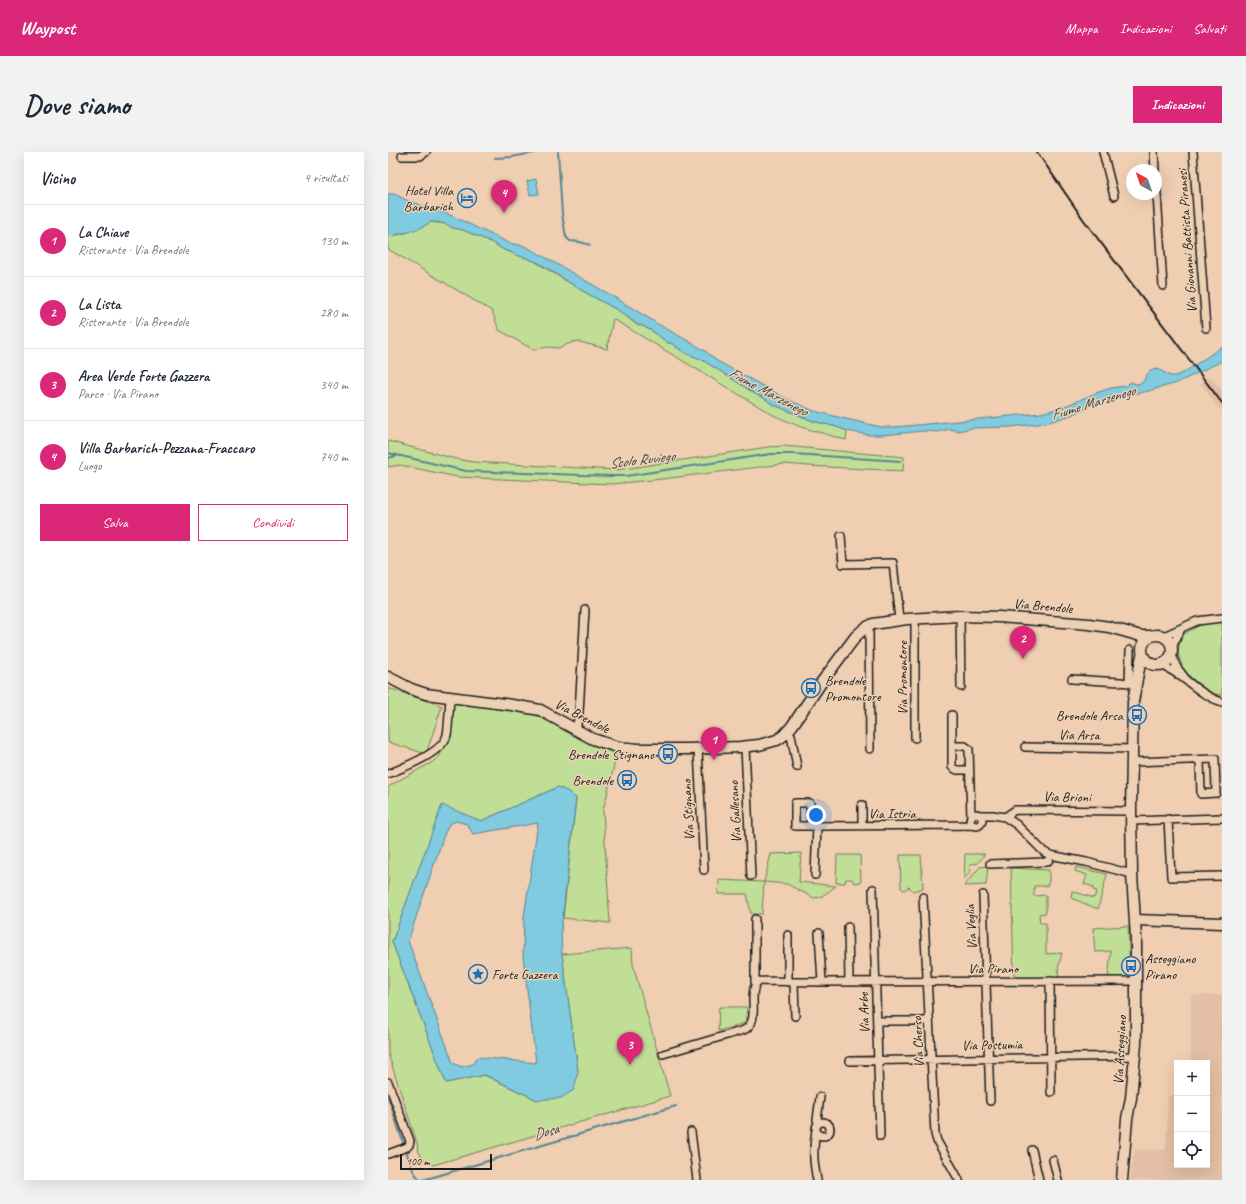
<!DOCTYPE html>
<html lang="it">
<head>
<meta charset="utf-8">
<style>
	:root { --surface:#fff; --page:#f2f2f3; --text:#1f2937; --muted:#747a83; --line:#e0e1e3; --accent:#db2777 }
	body { margin:0; font-family:Caveat,sans-serif; background:var(--page); color:var(--text) }
	.controls { position:absolute; right:12px; bottom:12px; display:grid; overflow:hidden; border-radius:0px; box-shadow:0 4px 16px #0002 }
	.controls button { width:36px; height:36px; display:grid; place-items:center; padding:0; border:0; border-bottom:1px solid var(--line); background:var(--surface); color:var(--text); font:20px sans-serif }
	.compass { position:absolute; left:738px; top:12px; width:36px; height:36px; border-radius:50%; background:var(--surface); box-shadow:0 4px 16px #0002; rotate:320deg }
	.scale { position:absolute; left:12px; bottom:10px; width:92px; box-sizing:border-box; padding-left:4px; border:2px solid #1c1c1c; border-top:0; font-size:11px; line-height:14px; white-space:nowrap; color:#1c1c1c; -webkit-text-stroke:3px #eed1b5; paint-order:stroke }
	.you { position:absolute; left:428px; top:663px; width:14px; height:14px; margin:-10px; border:3px solid #fff; border-radius:50%; background:#1a73e8; box-shadow:0 0 0 6px #1a73e833 }
	.badge { display:grid; place-items:center; width:26px; height:26px; border-radius:50%; background:var(--accent); color:#fff; font-size:13px; font-weight:700 }
	.pin { position:absolute; translate:-50% -33px; filter:drop-shadow(0 1px 2px #0008) }
	.pin::after { content:''; position:absolute; top:21px; width:14px; height:12px; background:inherit; clip-path:polygon(0 0,100% 0,50% 100%) }
	.list { margin:0; padding:0; list-style:none }
	h2 { display:flex; justify-content:space-between; align-items:center; height:52px; margin:0; padding:0 16px; font-size:17px }
	h2 small { font-size:13px; font-weight:400; color:var(--muted) }
	.list li { display:grid; grid-template-columns:26px 1fr auto; gap:12px; align-items:center; box-sizing:border-box; height:72px; padding:0 16px; border-top:1px solid var(--line) }
	.list b { display:block; font-size:15px; white-space:nowrap }
	.list p { margin:0; font-size:13px; white-space:nowrap; color:var(--muted) }
	.list em { font-size:13px; font-style:normal; color:var(--muted) }
	.actions { display:flex; gap:8px; padding:12px 16px }
	.actions a { flex:1; padding:9px 0; border:1px solid var(--accent); border-radius:0px; text-align:center; font-size:14px; color:var(--accent) }
	.actions .main { background:var(--accent); color:#fff }
	.icon { flex:none; width:22px; height:22px; fill:none; stroke:currentColor; stroke-width:2; stroke-linecap:round; stroke-linejoin:round }
	.map { position:relative; flex:none; width:834px; height:1028px; overflow:hidden; border-radius:0px }
	header { display:flex; align-items:center; gap:24px; box-sizing:border-box; height:56px; padding:0 20px; background:var(--accent); color:#fff }
	header strong { font-size:19px }
	nav { display:flex; gap:22px; margin-inline-start:auto; font-size:14px }
	.intro { display:flex; align-items:center; justify-content:space-between; box-sizing:border-box; height:96px; padding:0 24px }
	h1 { margin:0; font-size:28px }
	.button { padding:10px 18px; border-radius:0px; background:var(--accent); color:#fff; font-size:14px; font-weight:700 }
	main { display:flex; gap:24px; padding:0 24px }
	aside { flex:1; background:var(--surface); border-radius:0px; box-shadow:0 4px 16px #0002 }
	.map>svg:first-child { display:block }
	.built { fill:#e2bfa5 }
	.green { fill:#c1de96; stroke:#6e7d59 }
	.water { fill:#80cbe0; stroke:#588592; fill-rule:evenodd }
	.lines { fill:none; stroke-linecap:round; stroke-linejoin:round }
	.stream { stroke:#588592; stroke-width:2 }
	.street-casing { stroke:#1c1c1c; stroke-width:10 }
	.secondary-casing { stroke:#1c1c1c; stroke-width:13 }
	.street { stroke:#eed1b5; stroke-width:7 }
	.secondary { stroke:#eed1b5; stroke-width:10 }
	.rail { stroke:#1c1c1c; stroke-width:2 }
	.labels { text-anchor:middle; dominant-baseline:central; stroke-width:3; stroke-linejoin:round; paint-order:stroke }
	.poi-label { font-size:14px; fill:#1c1c1c; stroke:#eed1b5; text-anchor:end }
	.street-label { font-size:14px; fill:#1c1c1c; stroke:#eed1b5 }
	.water-label { font-size:15px; font-style:italic; fill:#35484d; stroke:#eed1b5 }
</style>
</head>
<body>
<header>
<strong>Waypost</strong>
<nav><a>Mappa</a><a>Indicazioni</a><a>Salvati</a></nav>
</header>
<div class="intro"><h1>Dove siamo</h1><a class="button">Indicazioni</a></div>
<main>
<aside>
<h2>Vicino<small>4 risultati</small></h2>
<ul class="list">
<li><span class="badge">1</span><div><b>La Chiave</b><p>Ristorante · Via Brendole</p></div><em>130 m</em></li>
<li><span class="badge">2</span><div><b>La Lista</b><p>Ristorante · Via Brendole</p></div><em>280 m</em></li>
<li><span class="badge">3</span><div><b>Area Verde Forte Gazzera</b><p>Parco · Via Pirano</p></div><em>340 m</em></li>
<li><span class="badge">4</span><div><b>Villa Barbarich-Pezzana-Fraccaro</b><p>Luogo</p></div><em>740 m</em></li>
</ul>
<div class="actions"><a class="main">Salva</a><a>Condividi</a></div>
</aside>
<div class="map">
<svg width="834" height="1028" viewBox="0 0 834 1028">
	<rect width="100%" height="100%" fill="#efceb2"/>
	<filter id="ink" filterUnits="userSpaceOnUse"><feTurbulence type="fractalNoise" baseFrequency=".025" numOctaves="2"/><feDisplacementMap in="SourceGraphic" scale="8" xChannelSelector="R" yChannelSelector="G"/><feConvolveMatrix kernelMatrix="1 2 1 2 8 2 1 2 1" color-interpolation-filters="sRGB"/></filter>
	<g filter="url(#ink)">
		<path class="built" d="M823 225 834 239V260L813 232Z
			M803 843H834V1028H742L747 998H778L780 944H789V1013H819V911H803Z"/>
		<path class="green" d="M43 70 58 72 65 76 75 78 103 90 116 98 146 109 193 138 231 159 249 173 255 174 267 181 280 191H283L297 201 313 207 357 235 367 242 376 246 384 252 425 269 449 275 459 279 458 288 413 275 385 263 225 167 219 197 188 189 170 196 159 195 146 198 111 178 104 159 0 97V83C15 85 29 76 43 70Z
			M0 289 68 307 85 310 229 318 380 295 396 294 516 305 515 319 421 314 396 312 274 327 223 332 69 325 12 313 0 315Z
			M834 468V543C818 542 803 526 793 514L794 512C789 503 790 497 793 488L792 486C804 475 818 470 834 468Z
			M0 536 54 554 39 599 35 601 0 590Z
			M67 549 143 559 226 599 228 601V606L215 659 222 771 175 766 188 647 170 635 93 669 54 654 4 790 58 931 96 923 149 948 190 919 174 802 244 796 245 813 282 944 45 1013C35 1009 30 1002 29 991L0 901V635L15 626 43 611 51 605 61 585 65 551Z
			M413 701 411 730 448 734 433 745 426 746 399 732 376 730 374 762H363L359 742H330L331 728 376 730 383 702Z
			M577 702H597L589 712 585 711 581 715 583 719 576 727Z
			M449 703H472L473 730 466 731 464 727H458L457 731H448Z
			M512 703H533L535 736 525 739 521 735 516 738 513 736Z
			M600 714 598 733 576 734 592 715Z
			M688 715 719 722 710 757 683 746 684 739 706 746 709 739 705 738 706 735 696 732 699 723 687 719Z
			M623 716 661 718V729L659 734H646V744L658 743V761L651 762 652 771H658V802L674 801 670 817 671 827 626 828Z
			M740 774 742 826 720 827 723 799 707 800 705 776Z
			M331 855H359L357 871 330 879Z"/>
		<path class="water" d="M148 27 151 42 142 43 139 29Z
			M0 42H7L18 48 60 62 121 91 136 94 148 100 226 145 270 172 316 198 329 209 399 247 426 259 458 267 493 275H508L653 261 672 256 708 241 723 236 737 234 743 230 748 232 754 231C760 223 757 219 770 217L782 224H787L795 221 834 195V209L789 231 753 241H741L719 246 683 263 658 271 622 275 584 276 571 279 562 277 549 280 536 279 494 283H481L459 279 449 275 425 269 384 252 376 246 367 242 357 235 313 207 297 201 283 191H280L267 181 255 174 250 173 231 159 193 138 151 111 136 105 127 103 123 100 116 98 103 90 75 78 65 76 58 72 48 70H43L29 78H24L17 81H12L6 84 0 83Z
			M170 635 179 639 188 646 173 779 174 802 190 919 186 938 173 946 149 948 97 923 58 931 4 790 54 653 93 669ZM68 669 79 672 85 682 150 671 136 765 135 804 148 911 89 905 85 912 74 915 65 911 20 789 56 683 61 672Z"/>
		<g class="lines">
			<path class="stream" d="M170 0 174 62 178 85 182 89 192 90 202 93
				M107 6 124 5 150 0
				M0 301 78 319 223 324H238L383 302H406L512 309
				M0 306 8 304
				M0 945 16 993
				M18 999C22 1009 24 1023 34 1028
				M35 1028 288 954"/>
			<defs>
				<path id="street" d="M715 0 726 44
					M766 0 767 18
					M805 0 818 176
					M14 4H32L38 0
					M768 27 775 134
					M453 384 455 412 505 411 511 467
					M572 464 573 535
					M527 466V586
					M480 474 481 477 482 597
					M773 483H778L809 469 834 466
					M784 495 793 477
					M784 503 788 514 797 526
					M773 513C796 522 810 543 834 550
					M684 527 732 530 748 532
					M741 531 742 498
					M564 563V615L569 618H581
					M186 577 189 573 191 560 197 458
					M400 579 403 583 409 615
					M564 594H577L581 597 583 666
					M357 595 363 724
					M637 595 745 597
					M310 597 316 718
					M745 610 827 607 828 641 813 642 812 608
					M0 622C16 615 55 601 59 583 61 571 61 558 62 545
					M582 668a6 6 0 1 1 12 0a6 6 0 1 1-12 0Z
					M591 663H605L617 665 629 673 656 700 662 703 698 710 744 722
					M617 665 627 658 743 659
					M780 667 783 725 834 724
					M743 669 834 666
					M423 674 422 651H407V674H423L585 673
					M474 674V653
					M602 712 658 710 661 708 662 703
					M427 723 429 674
					M485 737 492 984
					M595 743 602 949
					M535 745 547 982 549 989 571 1028
					M367 767V830L368 832
					M460 775 461 830
					M431 781 434 830
					M662 829 663 940
					M400 830V783
					M406 830 407 864
					M489 869H541
					M275 902 356 878C374 869 358 842 370 829L434 830 748 829
					M462 909 747 904
					M0 930 22 989 21 993 19 995 0 1002
					M428 977a7 7 0 1 1 14 0a7 7 0 1 1-14 0Z
					M430 971 429 968 432 945
					M428 978C425 998 425 1009 429 1028
					M303 980 309 1028
					M644 998 651 1028
					M665 1008 670 1028"/>
				<path id="secondary" d="M754 498a15 15 0 1 1 30 0a15 15 0 1 1-30 0Z
					M0 525 23 537 38 542 124 553 152 558 205 587 229 595 250 597H301L352 595 371 593 389 588 395 584 404 574 433 531 468 484 477 476 485 472 519 467 572 464 611 465 701 472 721 475 753 484H763
					M747 768 834 771
					M734 1028 739 967 743 946 748 892V786L744 722 743 659 745 550 750 521 754 504"/>
			</defs>
			<use href="#street" class="street-casing"/>
			<use href="#secondary" class="secondary-casing"/>
			<use href="#street" class="street"/>
			<use href="#secondary" class="secondary"/>
			<path class="rail" d="M649 0 695 67 834 251"/>
		</g>
	</g>
	<defs>
		<symbol id="hotel-ring" viewBox="-11 -11 22 22"><circle r="9.5" fill="#eed1b5" stroke="#1f6fb2" stroke-width="1.5"/><path d="M-6-4.5h1.5V1H6V5H4.5V3h-9V5H-6ZM-4 0a1.8 1.8 0 1 1 3.6 0ZM.5 0V-2.5h3Q6-2.5 6 0Z" fill="#1f6fb2"/></symbol>
		<symbol id="bus-ring" viewBox="-11 -11 22 22"><circle r="9.5" fill="#eed1b5" stroke="#1f6fb2" stroke-width="1.5"/><path d="M-5-6H5V4H4V6H2V4H-2V6H-4V4H-5ZM-3.5-4V0h7V-4ZM-3.5 1.2v1.5H-2V1.2ZM2 1.2v1.5H3.5V1.2Z" fill="#1f6fb2"/></symbol>
		<symbol id="sight-ring" viewBox="-11 -11 22 22"><circle r="9.5" fill="#eed1b5" stroke="#1f6fb2" stroke-width="1.5"/><path d="M0-6L1.8-2.2L6-1.7L2.9 1.2L3.7 5.4L0 3.3L-3.7 5.4L-2.9 1.2L-6-1.7L-1.8-2.2Z" fill="#1f6fb2"/></symbol>
	</defs>
	<g fill-rule="evenodd">
		<use href="#hotel-ring" x="68" y="35" width="22" height="22"/>
		<use href="#bus-ring" x="412" y="525" width="22" height="22"/>
		<use href="#bus-ring" x="738" y="552" width="22" height="22"/>
		<use href="#bus-ring" x="269" y="591" width="22" height="22"/>
		<use href="#bus-ring" x="228" y="617" width="22" height="22"/>
		<use href="#bus-ring" x="732" y="803" width="22" height="22"/>
		<use href="#sight-ring" x="79" y="811" width="22" height="22"/>
	</g>
	<g class="labels">
		<g class="poi-label">
			<text x="65" y="38">Hotel Villa<tspan x="65" dy="16">Barbarich</tspan></text>
			<text x="437" y="528" text-anchor="start">Brendole<tspan x="437" dy="16">Promontore</tspan></text>
			<text x="735" y="563">Brendole Arsa</text>
			<text x="266" y="602">Brendole Stignano</text>
			<text x="225" y="628">Brendole</text>
			<text x="757" y="806" text-anchor="start">Asseggiano<tspan x="757" dy="16">Pirano</tspan></text>
			<text x="104" y="822" text-anchor="start">Forte Gazzera</text>
		</g>
		<g class="street-label">
			<text transform="translate(799 89) rotate(-94)">Via Giovanni Battista Piranesi</text>
			<text transform="translate(655 454) rotate(5)">Via Brendole</text>
			<text transform="translate(514 526) rotate(-90)">Via Promontore</text>
			<text transform="translate(194 564) rotate(27)">Via Brendole</text>
			<text transform="translate(691 583) rotate(1)">Via Arsa</text>
			<text transform="translate(679 645) rotate(1)">Via Brioni</text>
			<text transform="translate(300 658) rotate(-93)">Via Stignano</text>
			<text transform="translate(347 660) rotate(-93)">Via Gallesano</text>
			<text x="504" y="661">Via Istria</text>
			<text transform="translate(583 775) rotate(-93)">Via Veglia</text>
			<text x="605" y="816">Via Pirano</text>
			<text transform="translate(476 861) rotate(-92)">Via Arbe</text>
			<text transform="translate(530 890) rotate(-93)">Via Cherso</text>
			<text transform="translate(604 893) rotate(-1)">Via Postumia</text>
			<text transform="translate(732 898) rotate(-87)">Via Asseggiano</text>
		</g>
		<g class="water-label">
			<text transform="translate(380 240) rotate(28)">Fiume Marzenego</text>
			<text transform="translate(705 251) rotate(-17)">Fiume Marzenego</text>
			<text transform="translate(254 308) rotate(-7)">Scolo Ruviego</text>
			<text transform="translate(158 980) rotate(-16)">Dosa</text>
		</g>
	</g>
</svg>
<div class="controls">
<button>+</button>
<button>−</button>
<button><svg class="icon" aria-label="locate" viewBox="0 0 24 24"><circle cx="12" cy="12" r="6"/><path d="M12 2v4M12 18v4M2 12h4M18 12h4"/></svg></button>
</div>
<svg class="compass" viewBox="-18 -18 36 36"><path d="M0-13l5 13h-10z" fill="#e53935"/><path d="M0 13l5-13h-10z" fill="#747a83"/></svg>
<div class="scale">100 m</div>
<div class="you"></div>
<div class="pin badge" style="left:326px;top:608px">1</div>
<div class="pin badge" style="left:635px;top:507px">2</div>
<div class="pin badge" style="left:242px;top:913px">3</div>
<div class="pin badge" style="left:116px;top:61px">4</div>
</div>
</main>
</body>
</html>
